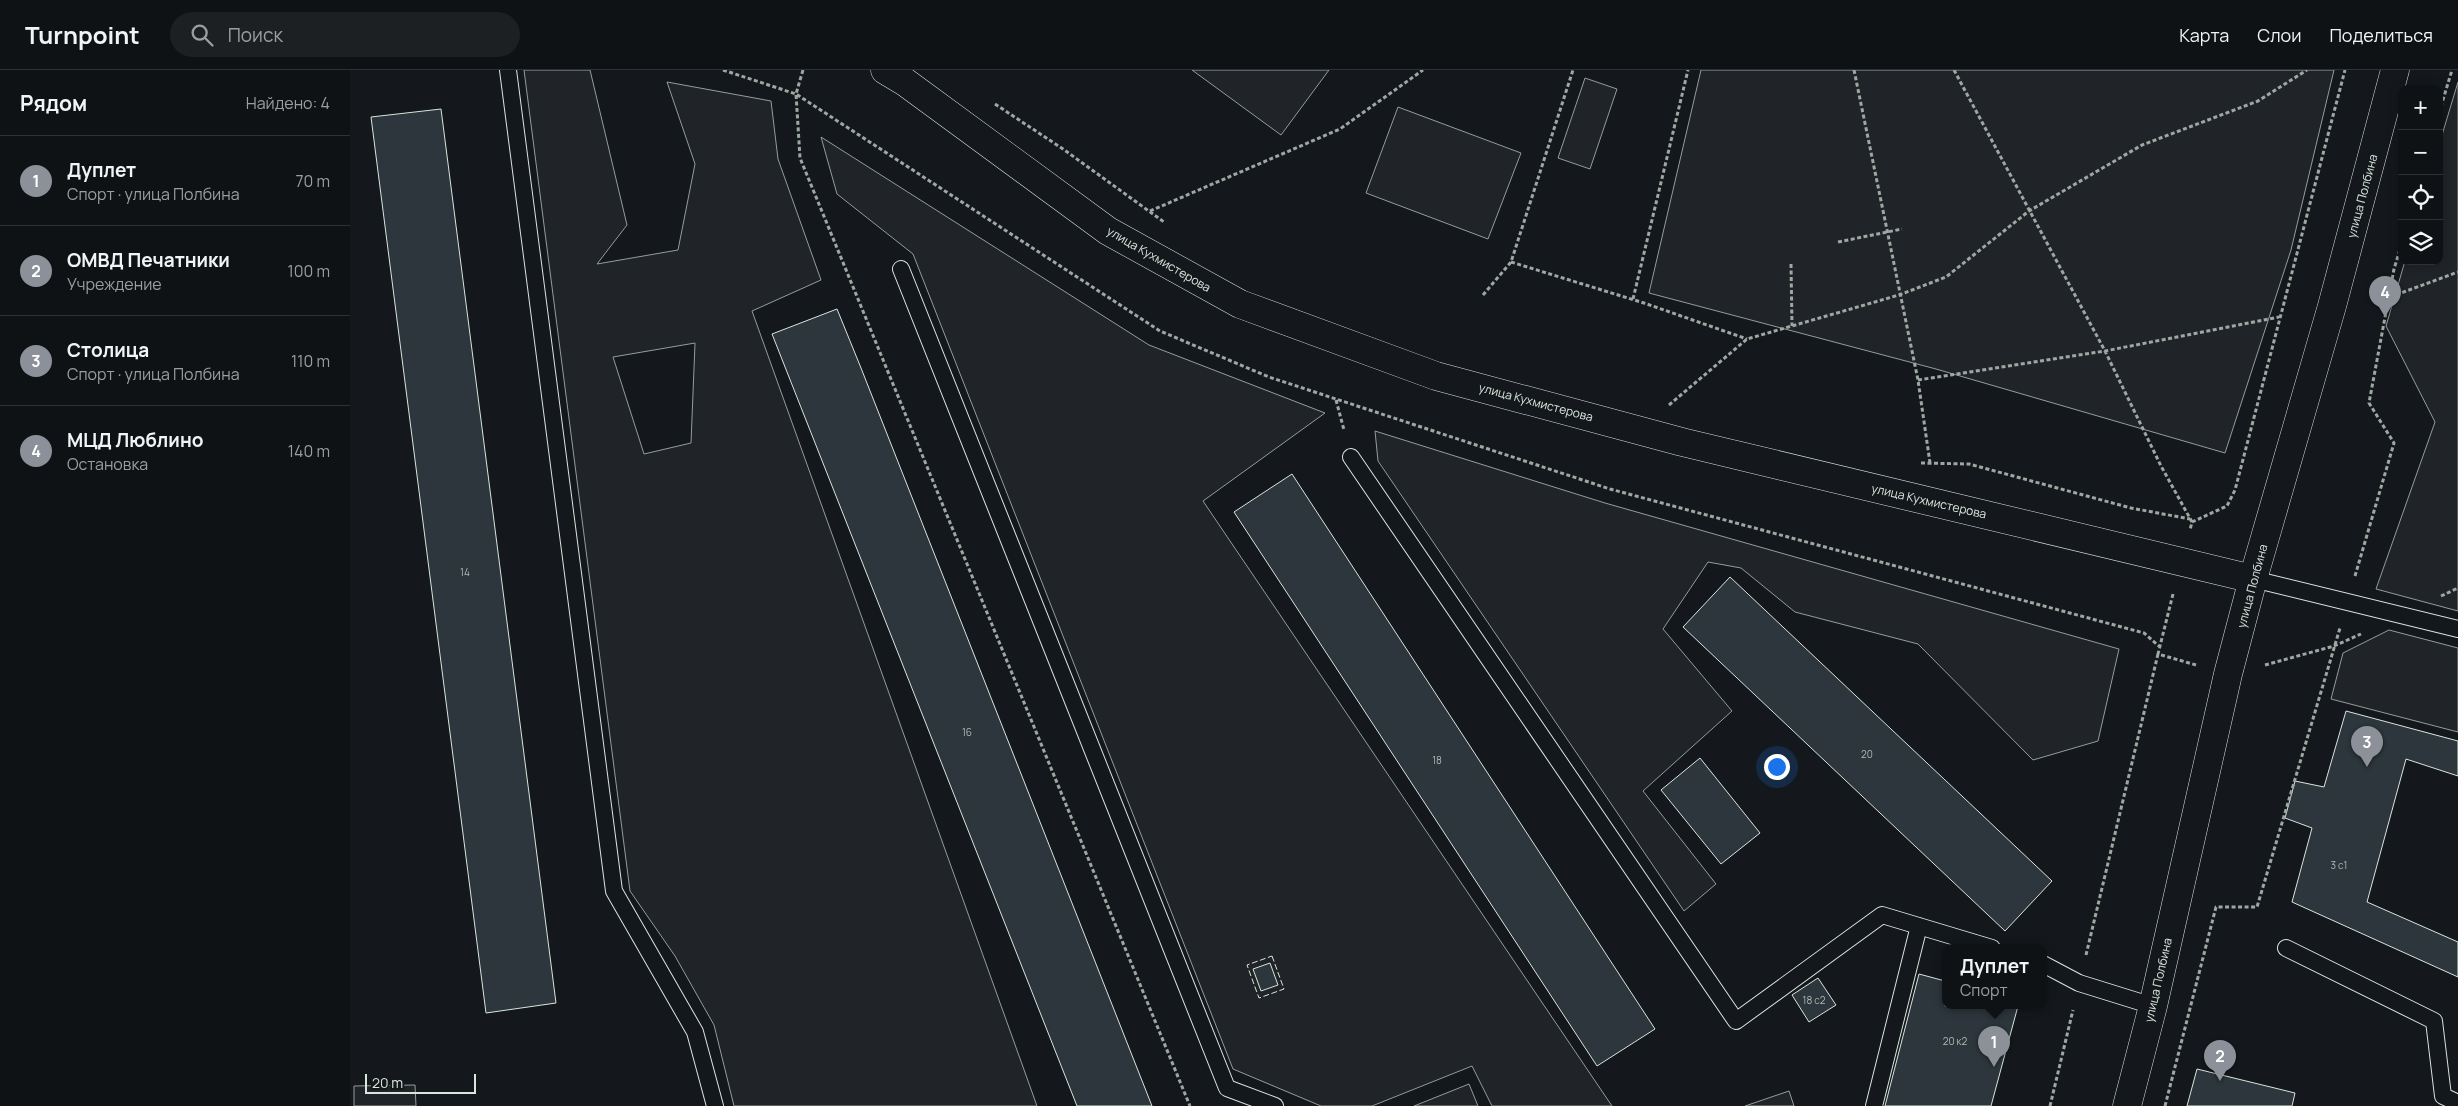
<!DOCTYPE html>
<html lang="ru">
<head>
<meta charset="utf-8">
<style>
	:root { --surface:#0f1215; --page:#1d2022; --text:#f1f3f6; --muted:#9b9ea0; --line:#2f3234; --accent:#8c9099 }
	body { margin:0; font-family:Manrope,sans-serif; background:var(--page); color:var(--text) }
	.controls { position:absolute; right:15px; top:15px; display:grid; overflow:hidden; border-radius:10px; box-shadow:0 2px 12px #0003 }
	.controls button { width:45px; height:45px; display:grid; place-items:center; padding:0; border:0; border-bottom:1px solid var(--line); background:var(--surface); color:var(--text); font:25px sans-serif }
	.scale { position:absolute; left:15px; bottom:12px; width:111px; box-sizing:border-box; padding-left:5px; border:2px solid #d8e6dc; border-top:0; font-size:14px; line-height:18px; white-space:nowrap; color:#d8e6dc; -webkit-text-stroke:4px #14181c; paint-order:stroke }
	.you { position:absolute; left:1426px; top:696px; width:18px; height:18px; margin:-12px; border:4px solid #fff; border-radius:50%; background:#1a73e8; box-shadow:0 0 0 8px #1a73e833 }
	.badge { display:grid; place-items:center; width:32px; height:32px; border-radius:50%; background:var(--accent); color:#fff; font-size:16px; font-weight:700 }
	.pin { position:absolute; translate:-50% -41px; filter:drop-shadow(0 1px 2px #0008) }
	.pin::after { content:''; position:absolute; top:26px; width:18px; height:15px; background:inherit; clip-path:polygon(0 0,100% 0,50% 100%) }
	.popup { position:absolute; left:1592px; top:874px; width:105px; height:65px; box-sizing:border-box; display:grid; place-content:center; border-radius:10px; background:var(--surface); filter:drop-shadow(0 1px 4px #0005); font-size:16px; white-space:nowrap; color:var(--muted) }
	.popup b { font-size:19px; color:var(--text) }
	.popup::after { content:''; position:absolute; left:50%; top:100%; margin-left:-10px; border:10px solid transparent; border-top-color:var(--surface) }
	.list { margin:0; padding:0; list-style:none }
	h2 { display:flex; justify-content:space-between; align-items:center; height:65px; margin:0; padding:0 20px; font-size:21px }
	h2 small { font-size:16px; font-weight:400; color:var(--muted) }
	.list li { display:grid; grid-template-columns:32px 1fr auto; gap:15px; align-items:center; box-sizing:border-box; height:90px; padding:0 20px; border-top:1px solid var(--line) }
	.list b { display:block; font-size:19px; white-space:nowrap }
	.list p { margin:0; font-size:16px; white-space:nowrap; color:var(--muted) }
	.list em { font-size:16px; font-style:normal; color:var(--muted) }
	.icon { flex:none; width:28px; height:28px; fill:none; stroke:currentColor; stroke-width:2; stroke-linecap:round; stroke-linejoin:round }
	.map { position:relative; flex:none; width:2108px; height:1036px; overflow:hidden }
	header { display:flex; align-items:center; gap:30px; box-sizing:border-box; height:70px; padding:0 25px; background:var(--surface); border-bottom:1px solid var(--line) }
	header strong { font-size:24px }
	nav { display:flex; gap:28px; margin-inline-start:auto; font-size:18px }
	.search { width:350px; height:45px; background:var(--page); display:flex; align-items:center; gap:12px; box-sizing:border-box; padding:0 18px; border-radius:28px; color:var(--muted); font-size:19px }
	main { display:flex }
	aside { flex:1; background:var(--surface) }
	.map>svg:first-child { display:block }
	.green { fill:#202428; stroke:#939e99; fill-rule:evenodd }
	.building { fill:#2c363c; stroke:#d8e6dc }
	.lines { fill:none; stroke-linecap:round; stroke-linejoin:round }
	.service-casing { stroke:#d8e6dc; stroke-width:18 }
	.tertiary-casing { stroke:#d8e6dc; stroke-width:29 }
	.secondary-casing { stroke:#d8e6dc; stroke-width:29 }
	.path { stroke:#9da8a2; stroke-width:3; stroke-dasharray:4 2.5; stroke-linecap:butt }
	.service { stroke:#14181c; stroke-width:16 }
	.tertiary { stroke:#14181c; stroke-width:28 }
	.secondary { stroke:#14181c; stroke-width:28 }
	.fence { stroke:#d8e6dc; stroke-width:1; stroke-dasharray:6 2.5; stroke-linecap:butt }
	.labels { text-anchor:middle; dominant-baseline:central; stroke-width:4; stroke-linejoin:round; paint-order:stroke }
	.number-label { font-size:10px; fill:#adbab4 }
	.street-label { font-size:12px; fill:#d8e6dc; stroke:#14181c }
</style>
</head>
<body>
<header>
<strong>Turnpoint</strong>
<div class="search"><svg class="icon" aria-label="search" viewBox="0 0 24 24"><circle cx="10" cy="10" r="6"/><path d="M15 15l6 6"/></svg>Поиск</div>
<nav><a>Карта</a><a>Слои</a><a>Поделиться</a></nav>
</header>
<main>
<aside>
<h2>Рядом<small>Найдено: 4</small></h2>
<ul class="list">
<li><span class="badge">1</span><div><b>Дуплет</b><p>Спорт · улица Полбина</p></div><em>70 m</em></li>
<li><span class="badge">2</span><div><b>ОМВД Печатники</b><p>Учреждение</p></div><em>100 m</em></li>
<li><span class="badge">3</span><div><b>Столица</b><p>Спорт · улица Полбина</p></div><em>110 m</em></li>
<li><span class="badge">4</span><div><b>МЦД Люблино</b><p>Остановка</p></div><em>140 m</em></li>
</ul>
</aside>
<div class="map">
<svg width="2108" height="1036" viewBox="0 0 2108 1036">
	<rect width="100%" height="100%" fill="#14181c"/>
	<path class="green" d="M174 0H240L277 155 247 194 328 180 345 94 317 12 421 31 428 89 471 210 402 241 687 1036H384L364 955 325 886 280 821ZM345 273 341 373 294 384 263 287Z
		M842 0H979L931 65Z
		M1351 0H1984L1941 180 1875 383 1586 299 1299 223Z
		M1235 8 1267 19 1240 99 1208 88Z
		M2108 12V541L2026 519 2085 352 2036 256 2055 191H2089V75Z
		M1048 37 1171 83 1138 169 1016 123Z
		M471 67 799 275 975 343 853 431 1262 1036H1142L1122 996 1022 1036H971L883 999 563 184 487 124Z
		M1025 361 1255 433 1769 579 1748 671 1683 690 1568 574 1445 542 1391 498 1358 492 1313 559 1382 641 1293 721 1366 814 1334 841 1028 391Z
		M2039 560 2108 578V662L1981 629 1993 583Z
		M1119 1014 1128 1036H1064Z
		M65 1015 66 1036H4V1016Z
		M1439 1021 1444 1036H1395Z"/>
	<path class="building" d="M91 39 206 933 136 943 21 47Z
		M487 239 511 298 802 1036H727L422 264Z
		M942 404 1305 959 1247 996 884 442Z
		M1380 507 1702 811 1655 861 1333 557Z
		M1996 641 2108 671V706L2056 689 2017 832 2108 872V907L1942 832 1962 758 1935 748 1945 711 1974 717Z
		M1350 688 1410 763 1371 794 1311 720Z
		M920 893 928 915 911 921 903 899Z
		M1569 904 1595 911V936H1668L1641 1036H1535Z
		M1468 908 1486 935 1459 952 1442 925Z
		M1847 999 1945 1023 1942 1036H1837Z"/>
	<g class="lines">
		<defs>
			<path id="service" d="M158 0 264 821 345 962 365 1036
				M551 199 877 1018 925 1036
				M1001 387 1386 951 1532 845 1642 878
				M1903 509 2108 559
				M1936 878 2084 951 2093 1026 2108 1033
				M1693 894 1729 913 1803 936
				M1524 1036 1569 856"/>
			<path id="tertiary" d="M535 0 555 12 758 161 890 234 1086 306 1332 372 1903 509"/>
			<path id="secondary" d="M1777 1036 1803 936 1878 604 1903 509 1982 236 2045 0"/>
		</defs>
		<use href="#service" class="service-casing"/>
		<use href="#tertiary" class="tertiary-casing"/>
		<use href="#secondary" class="secondary-casing"/>
		<path class="path" d="M373 0 446 24 810 261 919 307 1260 419 1794 563 1810 577
			M453 0 446 24 450 88 840 1036
			M1504 0 1568 310 1580 393
			M1604 0 1755 281 1811 396 1842 452 1840 460
			M645 34 713 79 814 152
			M2089 43 2102 0
			M800 141 990 59 1073 0
			M1488 172 1552 159
			M1161 192 1294 233 1397 269
			M1441 194 1442 256
			M1133 225 1161 192 1223 0
			M2040 227 2108 202
			M1283 229 1338 0
			M1568 310 1755 281 1929 247
			M986 330 994 360
			M1319 335 1397 269 1549 225 1596 207 1679 141 1792 75 1908 31 1957 0
			M1571 393 1619 394 1781 438 1840 449
			M1842 452 1877 436 1885 420 1995 0
			M2005 506 2044 373 2019 333 2044 199 2052 173
			M1823 524 1808 584 1846 595
			M2091 526 2108 518
			M1915 595 1984 576 2011 564
			M1736 885 1808 584
			M1700 1036 1723 940
			M1815 1036 1866 837H1907L1990 558"/>
		<use href="#service" class="service"/>
		<use href="#tertiary" class="tertiary"/>
		<use href="#secondary" class="secondary"/>
		<path class="fence" d="M922 886 934 919 909 928 897 895Z"/>
	</g>
	<g class="labels">
		<g class="number-label">
			<text x="115" y="502">14</text>
			<text x="617" y="662">16</text>
			<text x="1517" y="684">20</text>
			<text x="1087" y="690">18</text>
			<text x="1989" y="795">3 с1</text>
			<text x="1464" y="930">18 с2</text>
			<text x="1605" y="971">20 к2</text>
		</g>
		<g class="street-label">
			<text transform="translate(2012 126) rotate(-75)">улица Полбина</text>
			<text transform="translate(809 189) rotate(30)">улица Кухмистерова</text>
			<text transform="translate(1186 332) rotate(15)">улица Кухмистерова</text>
			<text transform="translate(1579 431) rotate(13)">улица Кухмистерова</text>
			<text transform="translate(1902 516) rotate(-75)">улица Полбина</text>
			<text transform="translate(1808 910) rotate(-77)">улица Полбина</text>
		</g>
	</g>
</svg>
<div class="controls">
<button>+</button>
<button>−</button>
<button><svg class="icon" aria-label="locate" viewBox="0 0 24 24"><circle cx="12" cy="12" r="6"/><path d="M12 2v4M12 18v4M2 12h4M18 12h4"/></svg></button>
<button><svg class="icon" aria-label="layers" viewBox="0 0 24 24"><path d="M12 4l9 5-9 5-9-5zM3 14l9 5 9-5"/></svg></button>
</div>
<div class="scale">20 m</div>
<div class="you"></div>
<div class="pin badge" style="left:1644px;top:997px">1</div>
<div class="popup"><b>Дуплет</b>Спорт</div>
<div class="pin badge" style="left:1870px;top:1011px">2</div>
<div class="pin badge" style="left:2017px;top:697px">3</div>
<div class="pin badge" style="left:2035px;top:247px">4</div>
</div>
</main>
</body>
</html>
